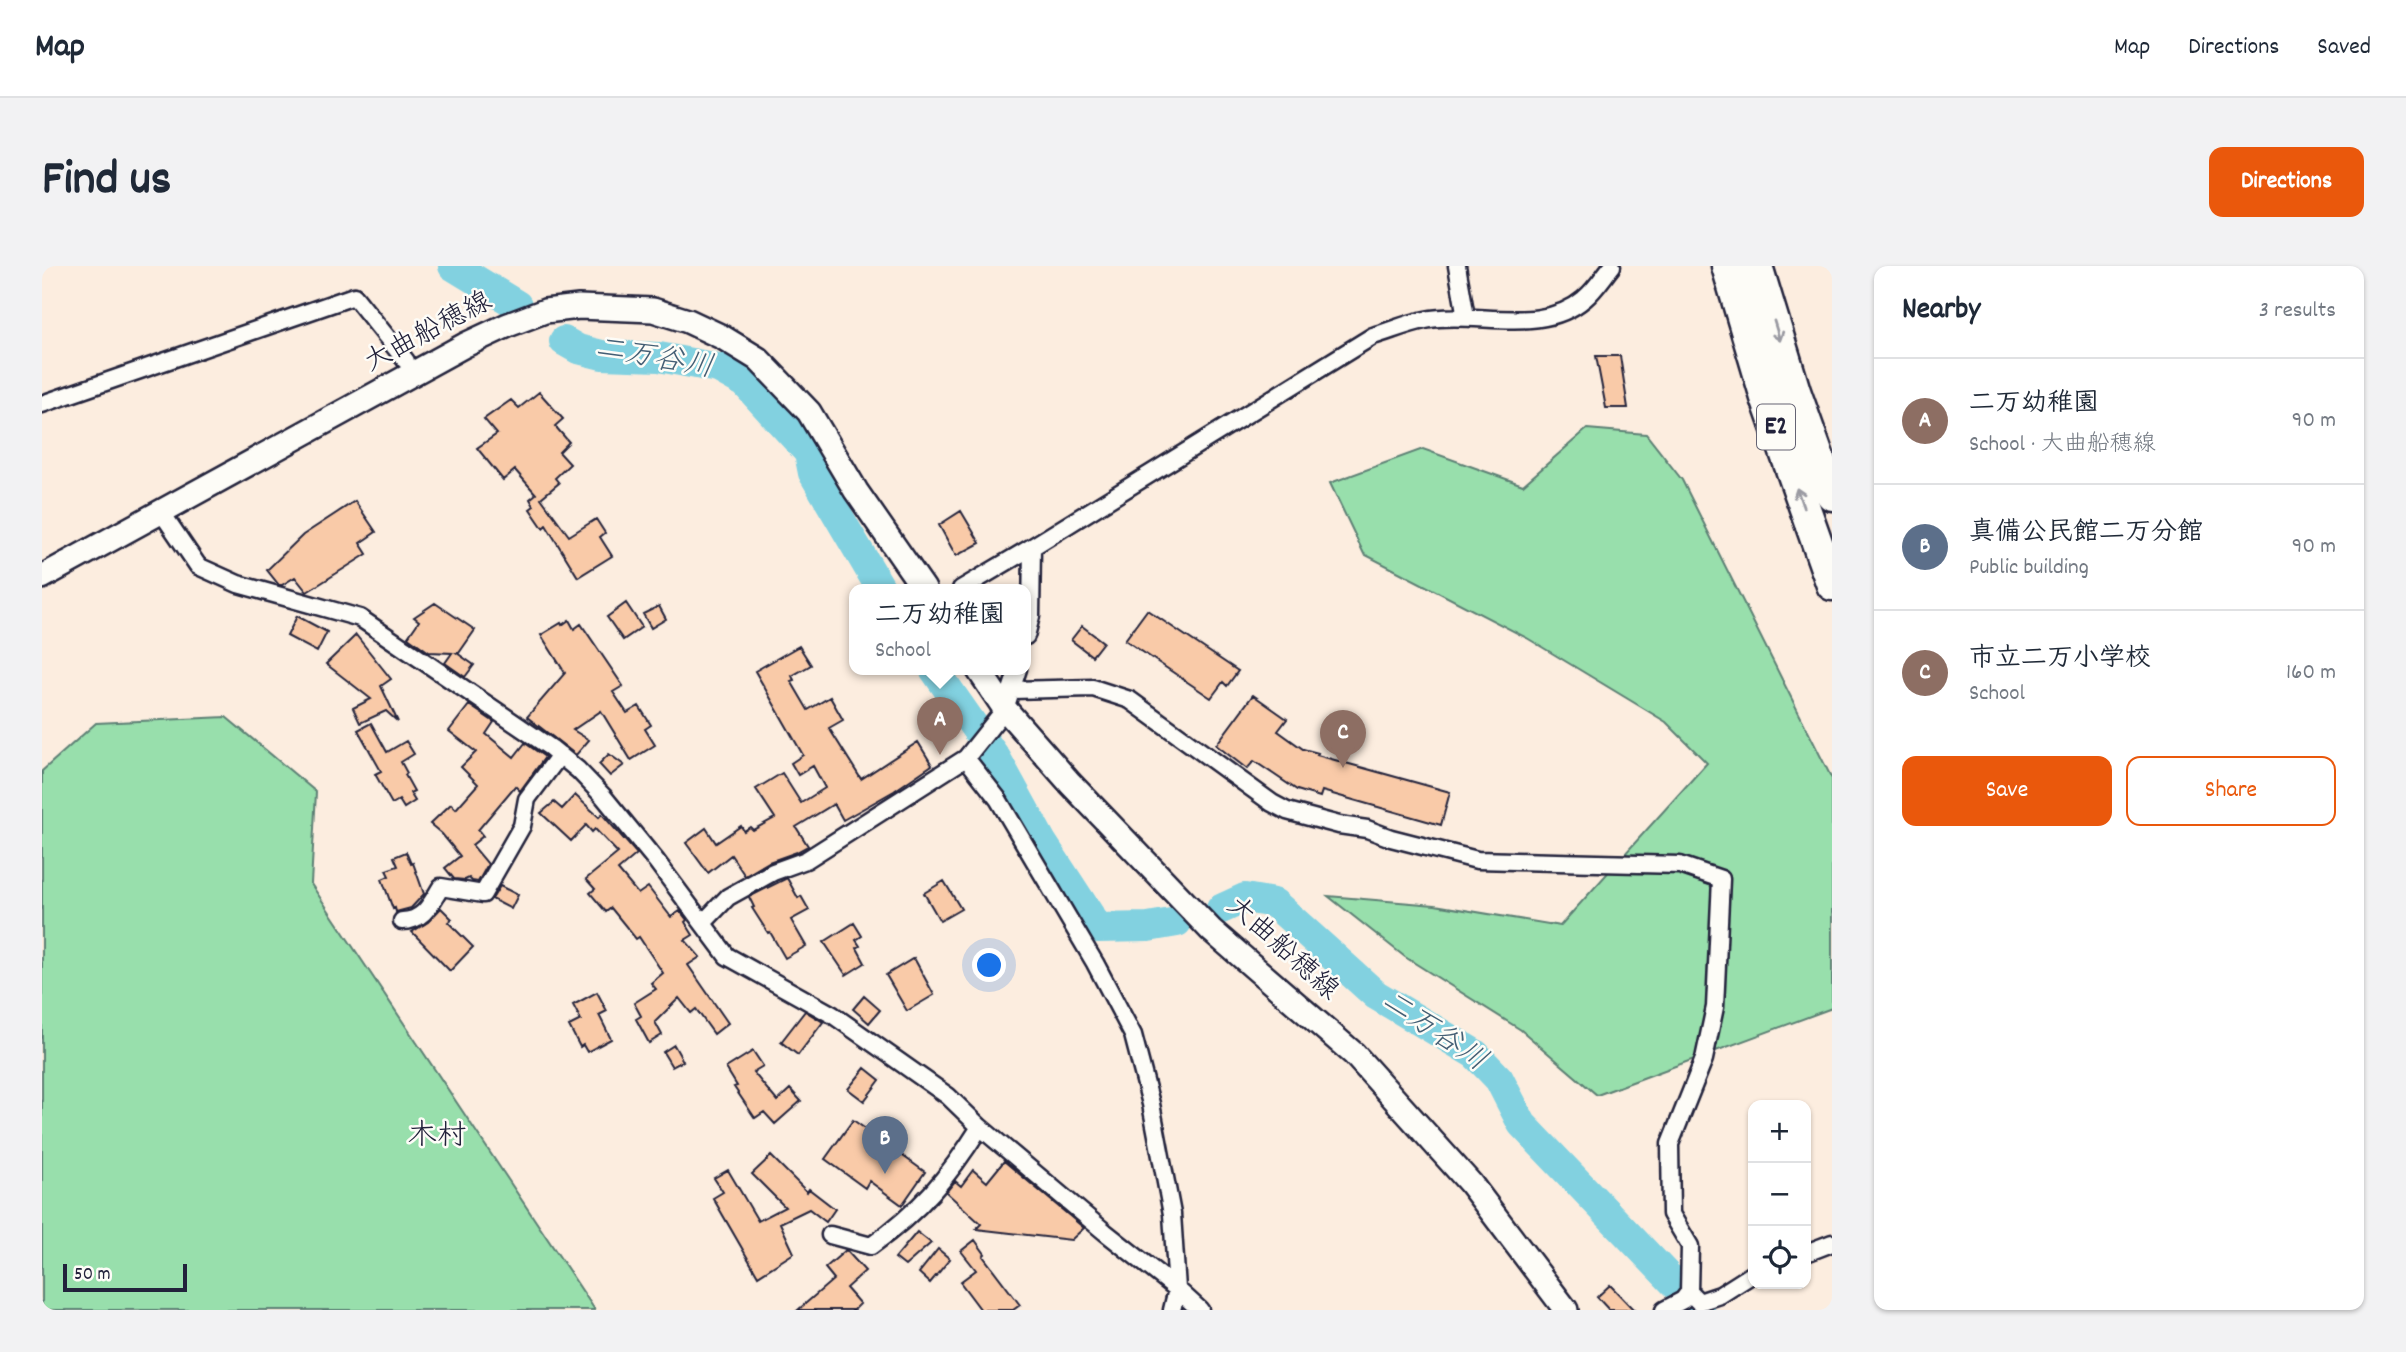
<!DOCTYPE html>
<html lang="en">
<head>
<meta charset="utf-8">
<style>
	:root { --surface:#fff; --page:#f2f2f3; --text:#1f2937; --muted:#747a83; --line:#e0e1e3; --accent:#ea580c }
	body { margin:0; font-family:Dekko,"Klee One",sans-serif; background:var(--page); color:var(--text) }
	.controls { position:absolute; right:21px; bottom:21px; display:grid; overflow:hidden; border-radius:14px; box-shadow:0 2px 5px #0004 }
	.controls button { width:63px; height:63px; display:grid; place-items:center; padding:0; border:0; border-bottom:2px solid var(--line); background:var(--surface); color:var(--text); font:35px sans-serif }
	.scale { position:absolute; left:21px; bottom:18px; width:124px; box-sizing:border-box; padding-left:7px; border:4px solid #22223b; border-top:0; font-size:19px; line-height:24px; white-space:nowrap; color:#22223b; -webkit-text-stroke:5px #fdfcf7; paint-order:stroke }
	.you { position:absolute; left:948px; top:700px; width:24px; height:24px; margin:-18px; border:5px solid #fff; border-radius:50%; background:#1a73e8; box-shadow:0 0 0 10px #1a73e833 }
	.badge { display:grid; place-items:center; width:46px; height:46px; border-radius:50%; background:var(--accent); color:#fff; font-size:23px; font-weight:700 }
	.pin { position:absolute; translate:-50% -58px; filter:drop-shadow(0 2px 4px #0008) }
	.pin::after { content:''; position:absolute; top:37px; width:24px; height:21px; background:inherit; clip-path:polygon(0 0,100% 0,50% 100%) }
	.popup { position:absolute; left:807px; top:318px; width:182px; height:91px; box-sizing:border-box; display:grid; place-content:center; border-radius:14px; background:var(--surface); filter:drop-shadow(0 2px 5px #0005); font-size:23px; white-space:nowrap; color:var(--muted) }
	.popup b { font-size:26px; color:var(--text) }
	.popup::after { content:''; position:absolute; left:50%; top:100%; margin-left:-14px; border:14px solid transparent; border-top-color:var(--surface) }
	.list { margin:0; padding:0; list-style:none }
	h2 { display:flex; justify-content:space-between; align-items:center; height:91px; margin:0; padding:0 28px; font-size:30px }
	h2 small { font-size:23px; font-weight:400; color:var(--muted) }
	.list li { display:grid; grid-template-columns:46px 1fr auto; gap:21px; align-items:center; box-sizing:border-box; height:126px; padding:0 28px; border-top:2px solid var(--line) }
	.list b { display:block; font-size:26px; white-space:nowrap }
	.list p { margin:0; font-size:23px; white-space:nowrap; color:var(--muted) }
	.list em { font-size:23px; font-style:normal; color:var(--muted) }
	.actions { display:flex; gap:14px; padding:21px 28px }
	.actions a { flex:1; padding:16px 0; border:2px solid var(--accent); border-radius:14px; text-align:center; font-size:24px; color:var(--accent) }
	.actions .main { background:var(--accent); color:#fff }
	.icon { flex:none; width:38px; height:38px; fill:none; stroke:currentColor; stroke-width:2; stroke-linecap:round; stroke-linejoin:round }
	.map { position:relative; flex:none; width:1790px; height:1044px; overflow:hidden; border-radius:14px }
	header { display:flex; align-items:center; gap:42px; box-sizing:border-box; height:98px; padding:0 35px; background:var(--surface); border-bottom:2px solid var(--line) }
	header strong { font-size:33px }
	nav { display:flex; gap:38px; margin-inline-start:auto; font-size:24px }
	.intro { display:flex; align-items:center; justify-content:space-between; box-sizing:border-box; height:168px; padding:0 42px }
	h1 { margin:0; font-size:49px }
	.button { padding:18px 32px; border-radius:14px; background:var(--accent); color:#fff; font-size:24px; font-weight:700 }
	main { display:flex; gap:42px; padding:0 42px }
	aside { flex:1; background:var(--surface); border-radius:14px; box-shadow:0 2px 5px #0004 }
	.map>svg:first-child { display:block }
	.green { fill:#98dfac; stroke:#5d8074; stroke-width:2 }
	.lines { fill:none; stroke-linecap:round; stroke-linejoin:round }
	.river { stroke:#82d1e0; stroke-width:30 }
	.building { fill:#f9caa8; stroke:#22223b; stroke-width:2 }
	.street-casing { stroke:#22223b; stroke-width:21 }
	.secondary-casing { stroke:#22223b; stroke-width:28 }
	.highway-casing { stroke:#22223b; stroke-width:35 }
	.street { stroke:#fdfcf7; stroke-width:16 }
	.secondary { stroke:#fdfcf7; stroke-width:23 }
	.highway { stroke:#fdfcf7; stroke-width:30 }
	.oneway { stroke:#9a9aa2 }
	.labels { text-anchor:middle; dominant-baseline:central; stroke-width:5; stroke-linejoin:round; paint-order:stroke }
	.shield { fill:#fdfcf7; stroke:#646373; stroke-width:2 }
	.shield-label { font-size:26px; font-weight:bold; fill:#22223b }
	.street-label { font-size:28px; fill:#22223b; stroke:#fdfcf7 }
	.water-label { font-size:30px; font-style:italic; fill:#445f75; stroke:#fdfcf7 }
	.neighbourhood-label { font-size:30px; fill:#22223b; stroke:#fdfcf7 }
</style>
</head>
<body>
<header>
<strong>Map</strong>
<nav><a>Map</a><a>Directions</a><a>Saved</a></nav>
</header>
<div class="intro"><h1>Find us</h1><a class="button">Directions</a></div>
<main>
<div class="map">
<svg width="1790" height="1044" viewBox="0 0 1790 1044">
	<rect width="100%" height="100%" fill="#fceddf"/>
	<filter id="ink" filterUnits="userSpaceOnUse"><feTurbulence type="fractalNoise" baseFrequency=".0143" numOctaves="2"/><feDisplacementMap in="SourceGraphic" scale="14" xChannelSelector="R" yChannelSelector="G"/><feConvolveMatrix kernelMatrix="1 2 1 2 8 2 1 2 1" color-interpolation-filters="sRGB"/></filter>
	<g filter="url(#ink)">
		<path class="green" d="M1545 163 1604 168 1640 214 1790 513V742L1555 829 1479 764 1363 691 1286 630 1393 639 1518 660 1665 497 1624 456 1485 372 1322 288 1288 217 1381 183 1481 219Z
			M184 451 274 526 269 618 553 1044H0V505L54 457Z"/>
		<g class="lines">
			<path class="river" d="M411 0 475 39
				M522 75 536 83 560 89 617 91 676 102 703 117 767 187 771 207 839 323
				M892 403 954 492 1000 576 1056 662 1106 661 1135 656
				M1179 643 1203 632 1232 637 1334 729 1433 788 1457 813 1480 858 1658 1044"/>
		</g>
		<path class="building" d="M1554 90H1578L1586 142H1564Z
			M497 126 521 153 513 160 527 176 517 186 528 198 513 212 517 217 499 232 527 270 554 253 563 267 558 271 570 290 536 311 504 259 501 262 488 243 492 240 488 233 494 228 473 204 461 214 435 182 455 168 442 153 469 134 477 142Z
			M313 235 334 266 318 277 325 288 265 326 253 311 240 319H237L225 304 261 269Z
			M919 245 938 277 914 290 897 259Z
			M393 337 433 364 417 387H415L432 399 423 411 403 397 410 387 387 386 366 371 377 355 372 351Z
			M584 337 600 361 581 374 565 351Z
			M617 340 624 353 609 362 601 348Z
			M1105 344 1196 405 1185 420 1181 416 1169 432 1083 374Z
			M255 350 285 366 275 386 245 370Z
			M527 354 532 363 539 358 581 420 571 426 585 447 597 440 609 459 603 463 613 479 589 494 559 445 531 464 547 474 534 489 485 451 523 407 499 369 519 357 520 359Z
			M1040 360 1061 376 1050 390 1029 374Z
			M314 369 349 413 339 420 356 456 344 445 318 457 311 442 329 433 284 398Z
			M757 380 769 399 750 410 752 414 749 415 766 444 788 431 801 454 787 462 819 513 876 476 890 499 852 525 801 554 792 538 754 561 766 580 755 586 727 596 703 610 689 589 666 607 644 577 664 562 674 577 699 560 702 565 708 561 711 564 733 552 714 523 740 507 759 537 783 522 771 500 756 509 749 497 761 489 713 405Z
			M1211 429 1245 453 1236 465 1261 483 1276 487 1275 489 1408 526 1399 559 1280 525 1278 531 1255 524 1212 495 1205 503 1174 479Z
			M427 439 452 456 444 468 472 491 483 477 503 491 478 525 473 520 436 564 441 570 430 579 446 598 436 616 430 615 427 612 423 614 412 613 403 602 418 590 400 568 388 558 409 538 414 543 436 518 419 501 434 486 407 465Z
			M329 457 345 486 364 475 372 488 359 496 365 507 363 509 372 525 368 527 373 535 362 542 357 534 350 538 333 508 339 505 316 464Z
			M567 488 582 499 568 510 557 498Z
			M533 529 557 551 560 548 595 588 576 604 596 628 606 621 629 651 638 645 645 654 643 656 651 669 643 674 658 691 646 699 686 757 672 768 654 743 649 747 637 732 613 756 620 769 607 777 594 753 599 750 592 737 614 723 609 717 621 707 597 671 594 673 569 642 564 646 548 627 553 623 544 613 576 587 553 563 550 566 544 559 529 575 499 547 512 536 520 543Z
			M364 586 369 598 371 597 382 628 369 642 354 646 353 642 351 643 340 613 347 610 344 604 356 600 352 591Z
			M745 612 756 632 759 630 767 644 749 654 764 680 743 692 728 666 726 667 710 642 712 641 707 631Z
			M902 615 919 643 898 655 882 627Z
			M458 620 476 629 469 643 450 633Z
			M399 642 410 653 406 656 431 681 408 705 370 666 386 656Z
			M812 657 820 670 814 674 818 680 815 682 823 697 804 709 782 676Z
			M872 692 892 729 865 745 844 709Z
			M555 726 565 745 557 749 569 773 545 786 541 779 538 781 527 760 539 754 531 739Z
			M822 730 838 744 827 757 811 743Z
			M763 745 781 756 756 789 739 776Z
			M632 779 641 795 630 801 621 786Z
			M711 785 721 800 711 806 735 835 748 823 759 835 733 858 722 846 713 852 692 821 695 820 684 802Z
			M823 802 838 814 822 835 806 823Z
			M811 854 883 906 860 939 827 915 823 922 783 893Z
			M729 890 765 926 767 923 793 943 784 956 767 943 738 957 752 987 716 1010 671 932 681 926 672 912 686 904 716 955 743 941 710 908Z
			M962 895 1042 962 1029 974 934 963 939 958 904 926 913 915 919 920 931 904 945 916Z
			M875 966 889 977 863 1000 853 992Z
			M933 974 943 988 941 990 978 1039 971 1044H939L918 1016 934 1004 919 985Z
			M896 983 908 993 888 1017 877 1007Z
			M804 984 823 1005 804 1022 818 1038 812 1044H756L792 1013 783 1002Z
			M1568 1019 1592 1044H1567L1555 1031Z"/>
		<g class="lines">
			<defs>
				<path id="street" d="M1415 0 1424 51
					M0 138 312 30 364 95
					M120 247 156 300 196 318 318 352 509 482 536 504 561 530 615 596 685 690 791 749 906 830 938 861 1063 966 1135 1023 1158 1044
					M919 323 990 281 1331 70C1348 65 1366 57 1383 54 1434 44 1499 70 1542 33 1553 24 1561 11 1570 0
					M984 370 989 350 990 281
					M970 424 1051 422 1088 434 1230 537 1245 545 1297 559 1325 563 1349 572 1435 594 1638 599 1679 613 1673 741 1662 793 1628 878 1629 948 1648 980 1647 1026 1641 1034 1622 1044
					M924 492 956 533 1053 697 1091 769 1109 838 1130 948 1135 1023 1130 1044
					M360 655C382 655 389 637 399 621L441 628 480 560 485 533 518 489
					M661 657 686 631 731 606 764 594 924 492 963 443 976 403
					M788 969 829 980C878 945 906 912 938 861
					M1764 987 1790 977
					M1647 1026 1657 1036 1678 1029 1711 1008"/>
				<path id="secondary" d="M0 311 423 79 466 59 503 45 537 41 611 44 646 55 680 71 716 93 767 146 814 225 882 323
					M936 403 963 443 1028 517 1169 664 1312 788 1428 917 1524 1044"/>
				<path id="highway" d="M1685 0 1724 132 1790 319
					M1715 0 1753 125 1790 229"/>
			</defs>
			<use href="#street" class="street-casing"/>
			<use href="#secondary" class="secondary-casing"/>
			<use href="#highway" class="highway-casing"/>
			<use href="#street" class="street"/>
			<use href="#secondary" class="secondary"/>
			<use href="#highway" class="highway"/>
		</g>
		<defs><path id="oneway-shaft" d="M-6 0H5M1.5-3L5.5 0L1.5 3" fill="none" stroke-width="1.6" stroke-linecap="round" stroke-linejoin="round" transform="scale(1.75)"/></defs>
		<g class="oneway">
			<use href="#oneway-shaft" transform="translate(1735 65) rotate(73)"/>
			<use href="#oneway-shaft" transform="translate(1758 232) rotate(-109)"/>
		</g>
	</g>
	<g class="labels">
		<rect class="shield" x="1715" y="138.5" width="38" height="45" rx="5"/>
		<g class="shield-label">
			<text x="1734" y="161">E2</text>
		</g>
		<g class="street-label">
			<text transform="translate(387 68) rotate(-28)">大曲船穂線</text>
			<text transform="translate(1239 684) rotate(42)">大曲船穂線</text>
		</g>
		<g class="water-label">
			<text transform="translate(612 94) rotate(10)">二万谷川</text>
			<text transform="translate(1391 767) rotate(34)">二万谷川</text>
		</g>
		<g class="neighbourhood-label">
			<text x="395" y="872">木村</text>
		</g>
	</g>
</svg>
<div class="controls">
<button>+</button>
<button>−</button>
<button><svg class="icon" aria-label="locate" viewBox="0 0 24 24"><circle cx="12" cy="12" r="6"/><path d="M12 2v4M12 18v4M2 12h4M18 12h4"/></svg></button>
</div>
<div class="scale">50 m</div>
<div class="you"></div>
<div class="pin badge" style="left:898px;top:489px;background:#8d6e63">A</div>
<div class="popup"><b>二万幼稚園</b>School</div>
<div class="pin badge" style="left:843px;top:908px;background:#5c6f8a">B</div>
<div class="pin badge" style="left:1301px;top:502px;background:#8d6e63">C</div>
</div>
<aside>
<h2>Nearby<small>3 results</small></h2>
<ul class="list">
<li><span class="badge" style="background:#8d6e63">A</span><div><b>二万幼稚園</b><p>School · 大曲船穂線</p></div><em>90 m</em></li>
<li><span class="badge" style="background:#5c6f8a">B</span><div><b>真備公民館二万分館</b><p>Public building</p></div><em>90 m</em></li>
<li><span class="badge" style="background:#8d6e63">C</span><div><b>市立二万小学校</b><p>School</p></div><em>160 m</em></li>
</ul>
<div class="actions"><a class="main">Save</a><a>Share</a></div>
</aside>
</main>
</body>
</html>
